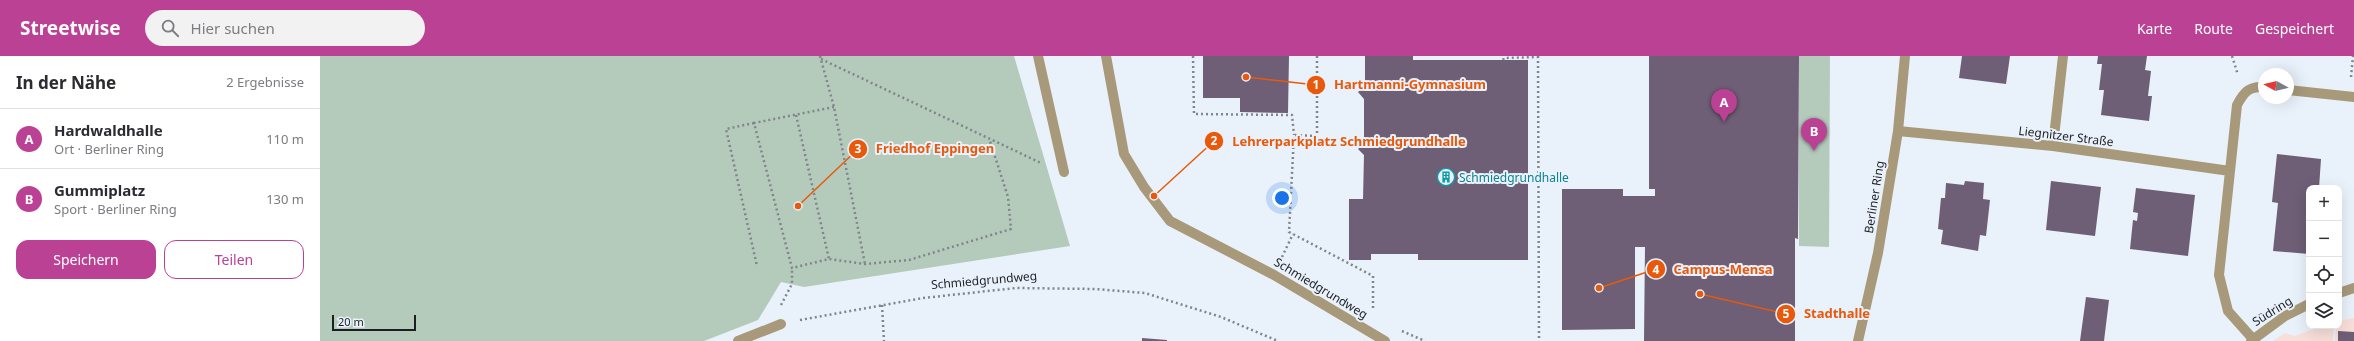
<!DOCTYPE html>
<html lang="de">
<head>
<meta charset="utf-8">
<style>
	:root { --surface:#fff; --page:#f2f2f3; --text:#2b2b33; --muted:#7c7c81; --line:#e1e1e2; --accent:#ba4194 }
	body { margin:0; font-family:"Noto Sans",sans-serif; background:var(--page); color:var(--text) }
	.controls { position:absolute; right:12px; bottom:12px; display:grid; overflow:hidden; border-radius:8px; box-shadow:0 4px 16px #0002 }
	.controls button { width:36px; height:36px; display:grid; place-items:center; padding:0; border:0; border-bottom:1px solid var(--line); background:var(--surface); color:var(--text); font:20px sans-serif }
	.compass { position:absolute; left:1938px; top:12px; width:36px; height:36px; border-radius:50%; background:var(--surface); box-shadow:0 4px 16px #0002; rotate:278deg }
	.scale { position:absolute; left:12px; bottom:10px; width:84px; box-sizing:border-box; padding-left:4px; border:2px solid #1c1f22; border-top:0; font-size:11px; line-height:14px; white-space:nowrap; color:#1c1f22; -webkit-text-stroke:3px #e9f1fa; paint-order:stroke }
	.you { position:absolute; left:962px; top:142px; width:14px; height:14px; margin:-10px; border:3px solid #fff; border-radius:50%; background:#1a73e8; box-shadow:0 0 0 6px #1a73e833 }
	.badge { display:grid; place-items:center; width:26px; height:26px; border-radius:50%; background:var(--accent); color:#fff; font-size:13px; font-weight:700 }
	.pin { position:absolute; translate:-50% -33px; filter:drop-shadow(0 1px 2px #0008) }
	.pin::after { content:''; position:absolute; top:21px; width:14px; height:12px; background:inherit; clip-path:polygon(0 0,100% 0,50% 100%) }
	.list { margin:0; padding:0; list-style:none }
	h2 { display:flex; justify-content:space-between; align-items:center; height:52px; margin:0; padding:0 16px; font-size:17px }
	h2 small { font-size:13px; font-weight:400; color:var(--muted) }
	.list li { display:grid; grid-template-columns:26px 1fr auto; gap:12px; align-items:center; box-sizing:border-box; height:60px; padding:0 16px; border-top:1px solid var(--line) }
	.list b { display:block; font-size:15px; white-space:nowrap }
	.list p { margin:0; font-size:13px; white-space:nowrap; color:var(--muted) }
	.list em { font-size:13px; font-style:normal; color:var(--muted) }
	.actions { display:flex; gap:8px; padding:12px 16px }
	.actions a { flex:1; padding:9px 0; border:1px solid var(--accent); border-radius:12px; text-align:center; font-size:14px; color:var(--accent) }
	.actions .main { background:var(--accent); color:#fff }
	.icon { flex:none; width:22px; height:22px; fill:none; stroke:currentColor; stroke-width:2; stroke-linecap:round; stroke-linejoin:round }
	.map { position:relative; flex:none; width:2034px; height:285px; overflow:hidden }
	header { display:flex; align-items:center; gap:24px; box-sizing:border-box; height:56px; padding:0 20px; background:var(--accent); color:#fff }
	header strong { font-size:19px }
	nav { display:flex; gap:22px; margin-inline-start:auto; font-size:14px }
	.search { width:280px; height:36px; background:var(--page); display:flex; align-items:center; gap:10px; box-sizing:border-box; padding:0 14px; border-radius:22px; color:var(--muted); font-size:15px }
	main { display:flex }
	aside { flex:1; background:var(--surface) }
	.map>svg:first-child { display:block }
	.education { fill:#f9dfd9 }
	.green { fill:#b4cbbc }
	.building { fill:#6e5e76 }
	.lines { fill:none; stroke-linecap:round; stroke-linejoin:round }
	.path { stroke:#80858b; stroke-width:2.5; stroke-dasharray:2 3; stroke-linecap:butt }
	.service { stroke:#a7997a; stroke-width:10 }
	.minor { stroke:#a7997a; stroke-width:10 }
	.labels { text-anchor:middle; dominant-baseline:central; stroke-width:4; stroke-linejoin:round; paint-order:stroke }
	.street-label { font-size:12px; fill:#1c1f22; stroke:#e9f1fa }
	.culture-label { font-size:12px; fill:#0d838f; stroke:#e9f1fa; text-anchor:start }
	.leader { fill:none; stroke:#e8590c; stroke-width:1.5 }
	.callout-dot { fill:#e8590c; stroke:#e9f1fa; stroke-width:1.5 }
	.mark-label { font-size:12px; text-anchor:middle; font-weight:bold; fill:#fff }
	.callout-label { font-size:13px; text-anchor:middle; font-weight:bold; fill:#e8590c; stroke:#e9f1fa; stroke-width:4; stroke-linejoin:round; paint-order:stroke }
</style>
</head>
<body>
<header>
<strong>Streetwise</strong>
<div class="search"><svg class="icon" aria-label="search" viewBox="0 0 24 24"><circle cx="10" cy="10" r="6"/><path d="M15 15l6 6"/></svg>Hier suchen</div>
<nav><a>Karte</a><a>Route</a><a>Gespeichert</a></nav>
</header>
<main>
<aside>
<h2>In der Nähe<small>2 Ergebnisse</small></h2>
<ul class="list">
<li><span class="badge">A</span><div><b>Hardwaldhalle</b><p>Ort · Berliner Ring</p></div><em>110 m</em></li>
<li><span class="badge">B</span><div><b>Gummiplatz</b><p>Sport · Berliner Ring</p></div><em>130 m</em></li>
</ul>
<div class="actions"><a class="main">Speichern</a><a>Teilen</a></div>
</aside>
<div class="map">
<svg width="2034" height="285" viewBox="0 0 2034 285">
	<rect width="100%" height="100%" fill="#e9f1fa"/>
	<path class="education" d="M2034 262V285H2015L2016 270H2019V265Z
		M2002 270H2014L2013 285H1953L1965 277 1975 280Z"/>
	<path class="green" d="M0 0H694L750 190 484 231 461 226 438 264 384 285H0Z
		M1479 0H1510L1509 191 1479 190Z"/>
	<path class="building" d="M883 0H969L968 57 920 56V42H883Z
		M1045 0H1093V4H1208V204H1098V198H1051V204H1029V143H1043L1044 99 1038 93 1044 87V43L1038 36 1045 30Z
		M1329 0H1479L1478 183 1475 182V285H1324L1325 191H1315V273L1242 274V133H1303V140H1335V133H1329Z
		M1642 0H1690L1686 28 1639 22Z
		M1778 0H1827L1825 14 1831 15 1828 40H1832L1829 65 1781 59 1784 34H1779L1782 8H1777Z
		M1957 98 2001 103 1999 132H1989V198L1953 195 1958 147 1952 146Z
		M1645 125 1664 127 1663 143 1670 144 1666 180 1660 179 1658 195 1621 188 1623 174 1618 173 1621 142H1625L1626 127 1644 129Z
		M1731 125 1781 131 1775 180 1726 174Z
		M1816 132 1875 139 1868 200 1810 193 1813 164 1817 165 1818 157 1813 156Z
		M1766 241 1789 244 1784 285H1760Z
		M2018 275 2034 276V285H2018Z
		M822 282 847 284V285H822Z"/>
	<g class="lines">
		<path class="path" d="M500 0 514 51 545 208
			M873 0 874 58 972 59 974 79
			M997 0V80L974 79 969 176 1053 220V255
			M1218 0 1219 285
			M1912 0 1918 19
			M501 3 721 107
			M1183 4 1184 2 1218 1
			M2031 21 2033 0
			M514 51 434 67 472 212 509 203 545 208 589 204 691 173 688 141 670 85
			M476 59 509 203
			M434 67 406 73 437 210
			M962 201 973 178
			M461 249 472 228V212
			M562 249 564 285
			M480 264 603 242 696 232 775 233 825 237 901 261 958 285
			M1082 275 1105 285"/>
		<path class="service" d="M718 0 744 116
			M786 0 804 98 824 131 850 165 954 219 1065 285
			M418 285 461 268"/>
		<path class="minor" d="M1968 34 2034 41
			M1578 75 1733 90 1910 115
			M1733 90 1743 0
			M2019 237 2034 232
			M1933 283 1908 255 1899 219 1917 49C1924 36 1929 30 1944 31
			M1538 285 1558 197 1578 75 1585 0
			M1931 285 1965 260 1989 248"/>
	</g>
	<defs>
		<symbol id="building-ring" viewBox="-11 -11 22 22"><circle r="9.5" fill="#e9f1fa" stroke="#0f9aa8" stroke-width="1.5"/><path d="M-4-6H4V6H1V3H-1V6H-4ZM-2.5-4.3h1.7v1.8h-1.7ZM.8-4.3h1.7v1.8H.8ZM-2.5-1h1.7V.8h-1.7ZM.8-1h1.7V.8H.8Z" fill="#0f9aa8"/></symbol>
	</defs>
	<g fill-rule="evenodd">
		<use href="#building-ring" x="1116" y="111" width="20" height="20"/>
	</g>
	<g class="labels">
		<g class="street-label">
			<text transform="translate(1746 80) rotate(7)">Liegnitzer Straße</text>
			<text transform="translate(1554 141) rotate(-81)">Berliner Ring</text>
			<text transform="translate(664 224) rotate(-5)">Schmiedgrundweg</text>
			<text transform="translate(1001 232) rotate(31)">Schmiedgrundweg</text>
			<text transform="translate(1952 255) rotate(-32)">Südring</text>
		</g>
		<g class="culture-label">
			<text x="1139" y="121">Schmiedgrundhalle</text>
		</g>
	</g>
	<path class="leader" d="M926 21L996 29M834 140L894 85M478 150L538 93M1279 232L1336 213M1380 238L1466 258"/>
	<g class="callout-dot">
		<circle cx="926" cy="21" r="4"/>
		<circle cx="834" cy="140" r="4"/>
		<circle cx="478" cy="150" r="4"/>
		<circle cx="1279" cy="232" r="4"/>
		<circle cx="1380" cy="238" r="4"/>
		<circle cx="996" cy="29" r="10"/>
		<circle cx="894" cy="85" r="10"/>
		<circle cx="538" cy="93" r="10"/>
		<circle cx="1336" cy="213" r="10"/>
		<circle cx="1466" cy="258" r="10"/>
	</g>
	<g class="mark-label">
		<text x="996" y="33">1</text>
		<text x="894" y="89">2</text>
		<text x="538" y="97">3</text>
		<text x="1336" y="218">4</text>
		<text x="1466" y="262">5</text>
	</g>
	<g class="callout-label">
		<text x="1090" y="33">Hartmanni-Gymnasium</text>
		<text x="1029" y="90">Lehrerparkplatz Schmiedgrundhalle</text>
		<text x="615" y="97">Friedhof Eppingen</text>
		<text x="1403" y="218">Campus-Mensa</text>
		<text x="1517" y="262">Stadthalle</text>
	</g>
</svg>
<div class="controls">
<button>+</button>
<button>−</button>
<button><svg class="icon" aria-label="locate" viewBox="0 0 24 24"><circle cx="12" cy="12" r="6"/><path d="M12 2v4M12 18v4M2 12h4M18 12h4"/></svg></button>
<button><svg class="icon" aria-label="layers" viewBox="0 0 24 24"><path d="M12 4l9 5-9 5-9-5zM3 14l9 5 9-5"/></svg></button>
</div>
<svg class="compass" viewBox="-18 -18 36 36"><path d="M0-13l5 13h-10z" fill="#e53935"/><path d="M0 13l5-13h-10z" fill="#7c7c81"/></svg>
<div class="scale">20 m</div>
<div class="you"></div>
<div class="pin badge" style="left:1404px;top:66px">A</div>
<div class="pin badge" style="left:1494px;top:95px">B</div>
</div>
</main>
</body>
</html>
